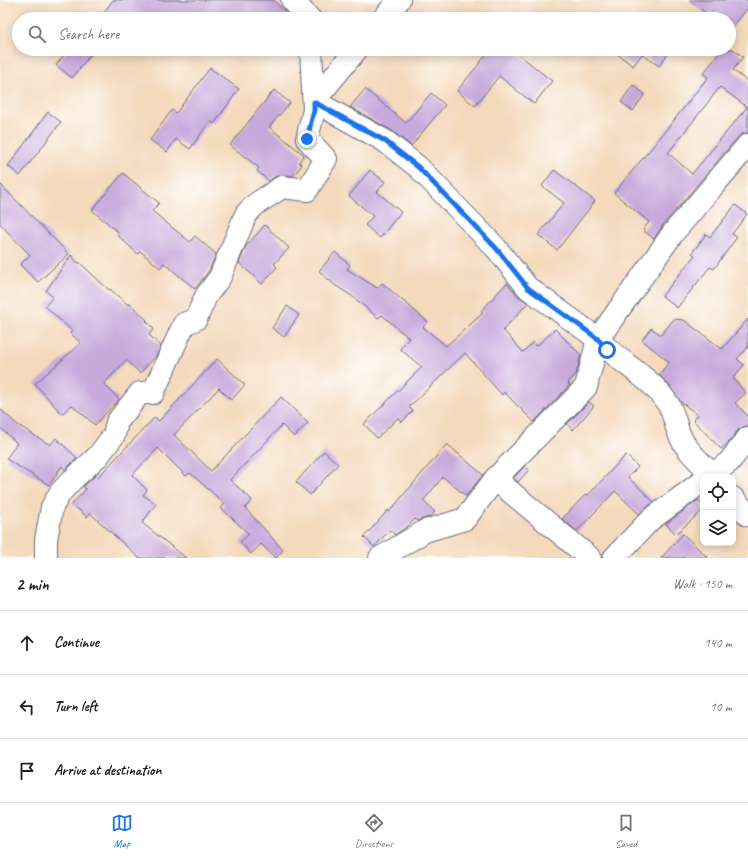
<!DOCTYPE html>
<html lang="en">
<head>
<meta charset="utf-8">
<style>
	:root { --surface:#fff; --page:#f2f2f2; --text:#202124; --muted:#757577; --line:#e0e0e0; --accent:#1a73e8 }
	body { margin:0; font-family:Caveat,sans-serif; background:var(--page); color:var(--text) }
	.controls { position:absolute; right:12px; bottom:12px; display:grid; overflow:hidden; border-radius:8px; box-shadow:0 2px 10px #0003 }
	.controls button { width:36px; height:36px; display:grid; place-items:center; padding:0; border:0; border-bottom:1px solid var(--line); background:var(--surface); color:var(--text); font:20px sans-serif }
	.stop { position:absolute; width:12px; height:12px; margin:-9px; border:3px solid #1a73e8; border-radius:50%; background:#fff }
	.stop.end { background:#1a73e8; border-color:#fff; box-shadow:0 1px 4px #0008 }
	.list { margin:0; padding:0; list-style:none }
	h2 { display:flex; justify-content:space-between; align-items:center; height:52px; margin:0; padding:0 16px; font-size:17px }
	h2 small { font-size:13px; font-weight:400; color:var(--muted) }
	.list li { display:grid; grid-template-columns:26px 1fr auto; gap:12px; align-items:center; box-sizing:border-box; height:64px; padding:0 16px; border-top:1px solid var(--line) }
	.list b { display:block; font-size:15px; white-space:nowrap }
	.list em { font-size:13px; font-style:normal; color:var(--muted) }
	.icon { flex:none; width:22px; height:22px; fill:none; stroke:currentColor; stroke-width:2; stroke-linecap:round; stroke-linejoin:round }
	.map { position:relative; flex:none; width:748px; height:558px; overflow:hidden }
	.search { position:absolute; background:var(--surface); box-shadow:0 2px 10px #0003; left:12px; right:12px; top:12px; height:44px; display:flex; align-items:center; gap:10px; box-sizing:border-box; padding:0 14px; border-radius:22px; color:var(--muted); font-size:15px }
	.sheet { height:244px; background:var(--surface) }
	nav { display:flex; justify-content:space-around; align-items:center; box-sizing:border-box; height:56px; border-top:1px solid var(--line); background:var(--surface); font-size:11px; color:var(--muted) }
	nav a { display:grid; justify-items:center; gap:2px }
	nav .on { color:var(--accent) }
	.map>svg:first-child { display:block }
	.building { fill:#c8a9dc; fill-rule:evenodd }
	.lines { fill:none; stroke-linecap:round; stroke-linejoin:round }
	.minor-casing { stroke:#676a7f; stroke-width:24 }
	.minor { stroke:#fff; stroke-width:22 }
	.route { stroke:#1a73e8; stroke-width:5 }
</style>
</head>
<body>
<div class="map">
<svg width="748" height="558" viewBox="0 0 748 558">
	<rect width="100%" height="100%" fill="#fff"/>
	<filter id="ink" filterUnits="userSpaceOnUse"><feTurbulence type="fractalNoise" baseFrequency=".025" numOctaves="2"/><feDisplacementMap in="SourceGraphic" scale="8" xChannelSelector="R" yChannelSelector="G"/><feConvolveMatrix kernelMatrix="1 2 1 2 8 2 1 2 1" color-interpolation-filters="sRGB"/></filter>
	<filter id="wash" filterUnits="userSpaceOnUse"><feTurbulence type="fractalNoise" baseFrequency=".012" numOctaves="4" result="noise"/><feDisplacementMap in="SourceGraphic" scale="16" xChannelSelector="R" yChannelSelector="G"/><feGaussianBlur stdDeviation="0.9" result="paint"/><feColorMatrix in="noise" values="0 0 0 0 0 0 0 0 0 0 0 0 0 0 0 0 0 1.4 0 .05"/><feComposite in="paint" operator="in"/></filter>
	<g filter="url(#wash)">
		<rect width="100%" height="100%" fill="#f4d9bb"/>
		<g id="blocks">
			<path class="building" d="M113 0H273L293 19H209L198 11 191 19H166L158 13 153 19H99Z
				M689 0H748V8L729 31V19H713Z
				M69 49H95L72 78 56 65Z
				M491 49H512L552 81 534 104 499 76 475 106 457 91Z
				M611 49H671L659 66 642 54 633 66Z
				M722 49H733L743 57 733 70 748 82V133H743L738 137 663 225 654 239 643 230 649 222 614 193 671 124 708 77 703 74ZM720 87 747 107 692 174 668 153Z
				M210 68 239 89 214 124 210 121 190 149 176 139 167 152 150 140 172 110 176 113Z
				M633 85 645 94 633 111 621 102Z
				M365 89 406 123 431 93 445 105 411 146 391 130 350 107Z
				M274 90 290 103 269 127 304 155 299 162 302 165 293 176 283 175 276 176 269 181 257 171 259 168 230 145Z
				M48 112 61 122 20 176 8 166Z
				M370 170 385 182 377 192 401 212 380 238 365 225 373 216 349 196Z
				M554 170 595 201 557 250 538 235 564 203 542 186Z
				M123 173 159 203 152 211 190 242 195 236 216 254 209 271 195 289 164 263 160 268 140 251 138 254 117 235 119 233 92 210Z
				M0 184 69 254 38 282 20 265 30 255 0 224Z
				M735 205 747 214 732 234 737 237 714 269 710 267 677 308 662 296 695 255 692 253 706 234 710 237Z
				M265 225 289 248 274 264 277 267 262 284 239 263 246 246Z
				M335 252 350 265 347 269 377 288 382 283 428 322 423 327 446 346 483 313 481 311 507 283 518 296 528 303 503 330 523 352 533 342 537 346 555 329 581 355 576 374 568 383 570 385 534 422 504 392 502 395 465 353 409 407 413 411 402 422 398 418 377 438 364 424 422 367 400 349 409 338 382 315 378 318 352 296 336 286 319 271Z
				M71 255 78 263 79 262 109 290 110 289 128 305 129 303 147 320 146 321 154 329 149 335 161 346 156 356 140 373 126 360 104 384 119 399 95 425 72 405 62 414 35 384 81 343 70 333 72 331 45 306 53 297 46 291Z
				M287 306 299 315 284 337 272 328Z
				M674 319 684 320 722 349 748 319V347L737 359 744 365 733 378 746 393 735 403 748 416V426L743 427 738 430 729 442 721 449 693 420 698 415 681 402 668 384 659 375 669 362 642 340 651 328 661 335Z
				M217 359 245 385 231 400 219 388 174 435 211 471 281 397 308 423 294 437 282 425 230 480 252 500 245 508 283 550 276 558 261 544 251 554 240 542 249 534 221 508 225 504 190 473 186 476 158 448 132 475 147 490 143 495 156 504 142 523 186 558H139L90 513 87 517 72 504 86 489 83 487 96 475 98 477 155 417 159 421Z
				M589 402 594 406 573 430 567 424Z
				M0 409 18 425 50 445 56 438 77 458 65 470 62 466 49 485 6 459 17 443 0 428Z
				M447 444 483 475 466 496 443 477 423 501 435 512 431 516 417 521 415 519 408 526 395 535 390 530 374 547 364 537 388 510 389 512Z
				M324 451 338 464 310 495 296 482Z
				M626 455 638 467 628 477 654 502 639 514 615 491 577 531 562 519 586 494 588 495Z
				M525 466 529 470 518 482 513 478Z
				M698 500 703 505V510L676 534 666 524Z
				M683 534 708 558H661Z"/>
		</g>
	</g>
	<g filter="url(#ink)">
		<use href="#blocks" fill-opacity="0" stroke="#676a7f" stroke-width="1"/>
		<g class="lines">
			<defs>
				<path id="minor" d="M292 0 310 19
					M383 19 399 0
					M314 101 385 141 418 167 496 248 528 288 598 339C618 362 648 375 666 401 675 412 675 428 682 440 690 455 704 465 714 477
					M314 101 357 49
					M709 477 729 462 748 438
					M495 479 590 558
					M733 498 748 515
					M46 558V540L52 507 60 493 71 481 98 456 114 435 117 422 140 393H153L184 324 196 319 206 296 220 277 246 214 256 204 282 187 307 190 326 159 307 139 314 110 311 49
					M380 558 425 531 465 519 495 479 586 387 598 339 673 233 748 145
					M614 558 650 520 703 481"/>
			</defs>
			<use href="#minor" class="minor-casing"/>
			<use href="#minor" class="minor"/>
		</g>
	</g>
	<g class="lines" filter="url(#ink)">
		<path class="route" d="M307 139 314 110V102L385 141 418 167 496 248 528 288 598 339 607 350"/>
	</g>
</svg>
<div class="controls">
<button><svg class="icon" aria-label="locate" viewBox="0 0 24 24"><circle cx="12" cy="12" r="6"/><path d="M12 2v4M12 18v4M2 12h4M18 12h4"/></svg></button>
<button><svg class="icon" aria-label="layers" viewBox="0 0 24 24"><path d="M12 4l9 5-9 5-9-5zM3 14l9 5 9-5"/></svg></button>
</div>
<div class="stop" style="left:607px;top:350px"></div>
<div class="stop end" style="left:307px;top:139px"></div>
<div class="search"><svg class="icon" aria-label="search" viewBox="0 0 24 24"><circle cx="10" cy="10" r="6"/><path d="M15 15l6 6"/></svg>Search here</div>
</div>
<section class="sheet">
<h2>2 min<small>Walk · 150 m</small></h2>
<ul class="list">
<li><svg class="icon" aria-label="ahead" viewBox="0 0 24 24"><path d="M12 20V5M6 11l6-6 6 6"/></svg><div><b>Continue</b></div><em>140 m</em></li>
<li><svg class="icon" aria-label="left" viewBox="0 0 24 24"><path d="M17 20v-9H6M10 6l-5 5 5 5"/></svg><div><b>Turn left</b></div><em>10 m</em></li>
<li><svg class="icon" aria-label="arrive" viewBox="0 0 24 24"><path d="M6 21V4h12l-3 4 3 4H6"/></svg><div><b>Arrive at destination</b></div></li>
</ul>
</section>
<nav>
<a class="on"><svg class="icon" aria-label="map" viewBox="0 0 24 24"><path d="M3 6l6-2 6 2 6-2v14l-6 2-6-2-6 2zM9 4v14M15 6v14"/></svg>Map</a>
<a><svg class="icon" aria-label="directions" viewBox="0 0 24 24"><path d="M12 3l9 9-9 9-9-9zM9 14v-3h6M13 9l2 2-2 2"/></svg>Directions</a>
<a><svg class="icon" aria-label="saved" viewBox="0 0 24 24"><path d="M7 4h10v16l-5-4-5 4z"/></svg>Saved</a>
</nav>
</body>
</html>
